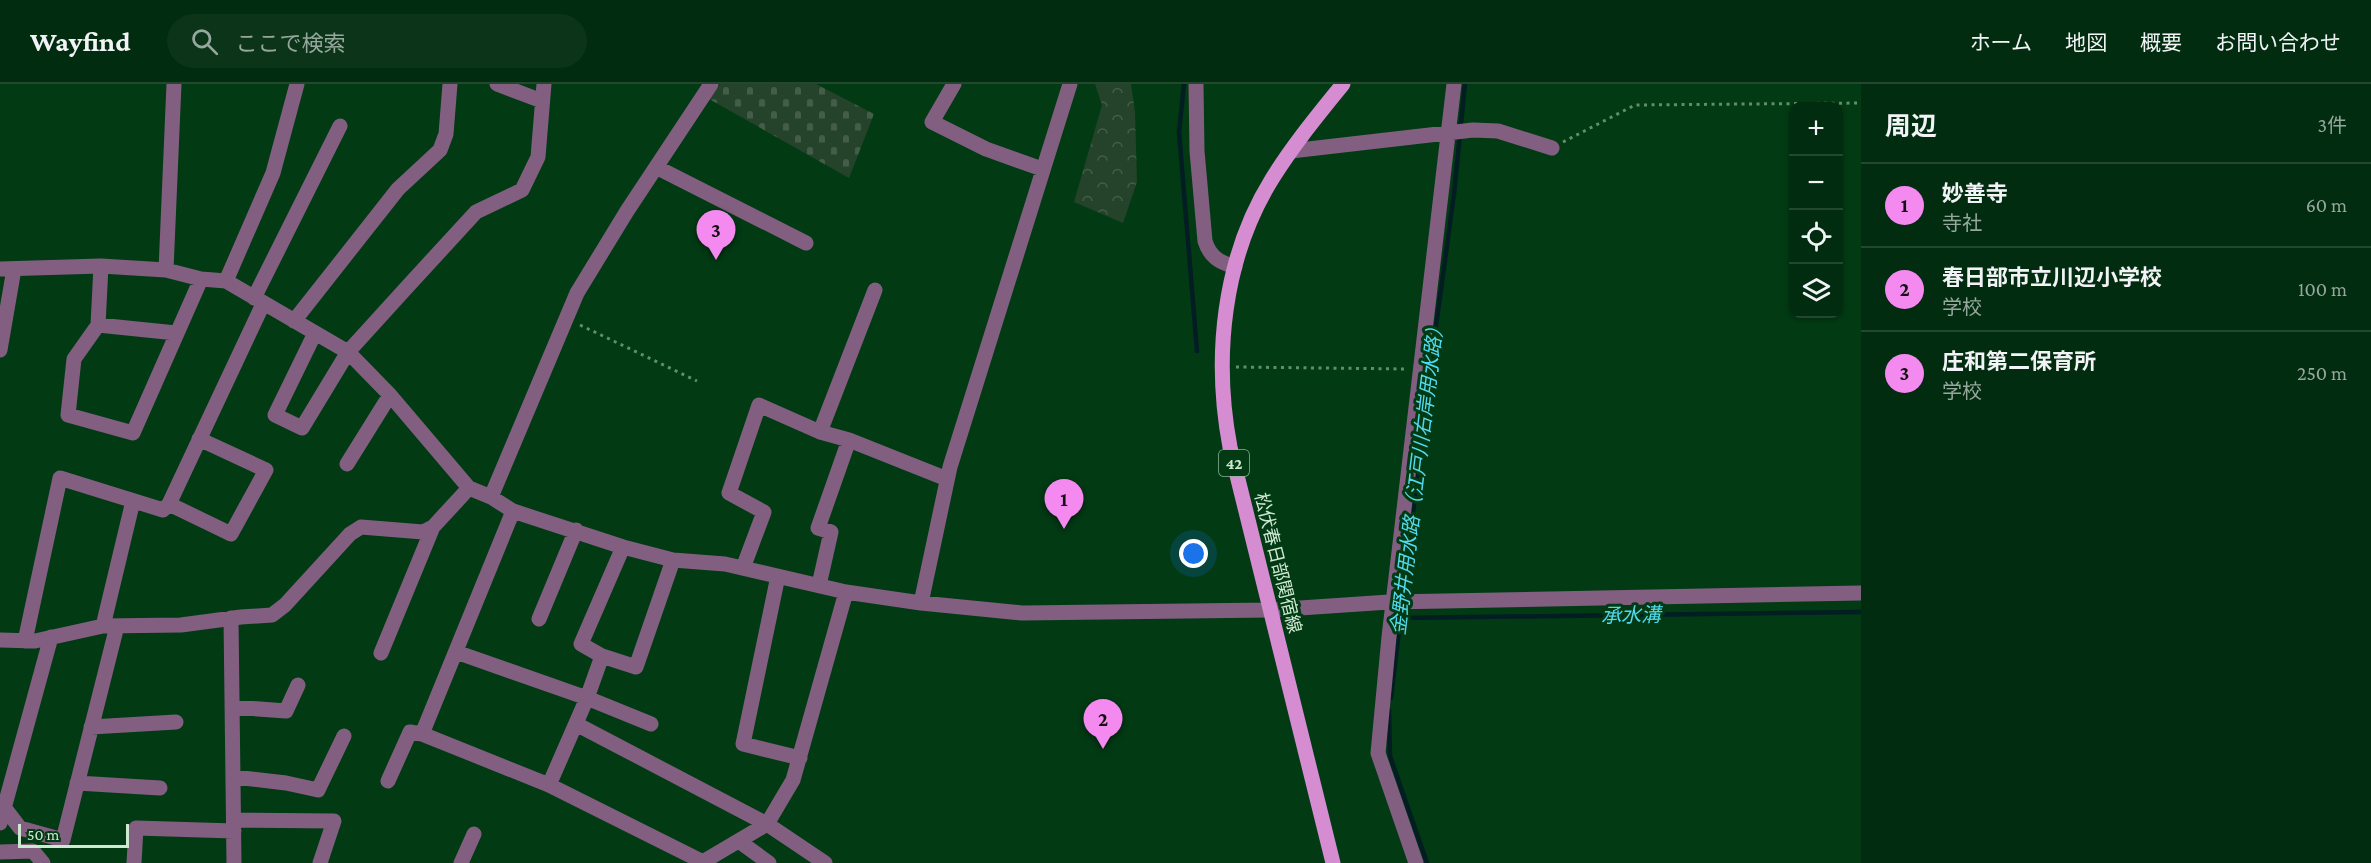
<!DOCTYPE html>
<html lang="ja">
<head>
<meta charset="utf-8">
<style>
	:root { --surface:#022c0f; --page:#0c3418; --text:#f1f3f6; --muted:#96a79e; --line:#23482f; --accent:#f489f0 }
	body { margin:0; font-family:"Crimson Pro","Noto Sans JP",serif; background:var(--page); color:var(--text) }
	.controls { position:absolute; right:18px; top:18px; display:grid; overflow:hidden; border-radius:12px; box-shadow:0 2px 4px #0004 }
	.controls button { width:54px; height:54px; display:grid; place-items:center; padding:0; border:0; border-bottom:2px solid var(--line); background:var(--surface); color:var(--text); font:30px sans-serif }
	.scale { position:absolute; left:18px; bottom:15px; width:111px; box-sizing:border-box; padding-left:6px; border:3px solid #cee9d2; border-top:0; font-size:16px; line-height:21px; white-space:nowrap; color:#cee9d2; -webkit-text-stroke:4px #023a14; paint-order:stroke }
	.you { position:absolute; left:1194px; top:470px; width:21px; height:21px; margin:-15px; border:4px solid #fff; border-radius:50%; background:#1a73e8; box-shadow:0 0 0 9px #1a73e833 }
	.badge { display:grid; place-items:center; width:39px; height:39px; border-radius:50%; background:var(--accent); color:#111; font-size:20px; font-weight:700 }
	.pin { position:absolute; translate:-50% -50px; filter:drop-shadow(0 2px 3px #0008) }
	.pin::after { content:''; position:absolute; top:32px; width:21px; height:18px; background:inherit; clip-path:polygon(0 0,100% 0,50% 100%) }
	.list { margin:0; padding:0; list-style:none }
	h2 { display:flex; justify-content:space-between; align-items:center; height:78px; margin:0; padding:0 24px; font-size:26px }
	h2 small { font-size:20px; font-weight:400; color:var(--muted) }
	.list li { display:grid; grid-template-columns:39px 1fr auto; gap:18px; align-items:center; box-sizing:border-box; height:84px; padding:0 24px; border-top:2px solid var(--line) }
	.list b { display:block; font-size:22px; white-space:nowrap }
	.list p { margin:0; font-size:20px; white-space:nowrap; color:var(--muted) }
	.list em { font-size:20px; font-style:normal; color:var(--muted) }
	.icon { flex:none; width:33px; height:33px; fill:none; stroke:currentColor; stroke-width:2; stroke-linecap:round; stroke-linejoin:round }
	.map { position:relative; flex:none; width:1861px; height:779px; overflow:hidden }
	header { display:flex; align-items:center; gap:36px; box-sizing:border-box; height:84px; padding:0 30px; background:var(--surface); border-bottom:2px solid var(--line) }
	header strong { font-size:28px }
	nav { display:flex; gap:33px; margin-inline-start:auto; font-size:21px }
	.search { width:420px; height:54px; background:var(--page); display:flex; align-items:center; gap:15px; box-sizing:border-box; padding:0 21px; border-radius:33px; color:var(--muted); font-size:22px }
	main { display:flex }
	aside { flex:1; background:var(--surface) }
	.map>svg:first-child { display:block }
	.forest { fill:url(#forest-crowns) }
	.cemetery { fill:url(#cemetery-stones) }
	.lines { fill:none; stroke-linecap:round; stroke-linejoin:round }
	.stream { stroke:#021e23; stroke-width:4.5 }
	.path { stroke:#628d6e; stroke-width:3; stroke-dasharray:3 4.5; stroke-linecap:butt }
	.minor { stroke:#825f80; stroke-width:15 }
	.major { stroke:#d58cd1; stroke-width:15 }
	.labels { text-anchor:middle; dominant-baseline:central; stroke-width:6; stroke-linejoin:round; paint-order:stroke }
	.shield { fill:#023a14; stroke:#91b499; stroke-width:1.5 }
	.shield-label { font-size:16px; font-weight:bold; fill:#cee9d2 }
	.street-label { font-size:18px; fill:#cee9d2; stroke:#023a14 }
	.water-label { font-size:20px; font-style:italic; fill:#53d8ec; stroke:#023a14 }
</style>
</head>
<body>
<header>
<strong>Wayfind</strong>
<div class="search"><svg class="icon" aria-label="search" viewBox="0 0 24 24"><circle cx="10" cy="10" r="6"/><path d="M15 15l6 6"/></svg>ここで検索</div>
<nav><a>ホーム</a><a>地図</a><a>概要</a><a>お問い合わせ</a></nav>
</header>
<main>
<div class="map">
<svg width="1861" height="779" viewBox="0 0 1861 779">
	<defs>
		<pattern id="forest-crowns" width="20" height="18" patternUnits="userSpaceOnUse" patternTransform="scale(1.5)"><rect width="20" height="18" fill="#25422a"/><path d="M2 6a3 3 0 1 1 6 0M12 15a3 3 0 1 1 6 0" fill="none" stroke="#435d48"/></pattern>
		<pattern id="cemetery-stones" width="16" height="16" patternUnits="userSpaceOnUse" patternTransform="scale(1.5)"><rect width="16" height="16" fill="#25422a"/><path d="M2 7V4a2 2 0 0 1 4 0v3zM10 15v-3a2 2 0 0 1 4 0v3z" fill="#435d48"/></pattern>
	</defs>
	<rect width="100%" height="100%" fill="#023a14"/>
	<path class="forest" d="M1095 0H1131L1135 28 1137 98 1123 139 1074 118 1102 21Z"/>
	<path class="cemetery" d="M720 0H816L874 30 849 94 709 15Z"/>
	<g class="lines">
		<path class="stream" d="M1184 0 1179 48 1197 267
			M1400 534 1861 528
			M1391 614 1429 294 1454 110 1465 0
			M1389 626 1390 672 1427 779"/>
		<path class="path" d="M1563 58 1635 21 1861 19
			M580 241 697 297
			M1236 283 1406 285"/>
		<path class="minor" d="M497 0 542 17
			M954 0 932 38 986 65 1042 85
			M1196 0 1197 67 1205 157C1210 173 1219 178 1235 183
			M1291 67 1473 46 1498 47 1552 64
			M656 83 806 159
			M101 182 98 241 74 275 68 331 133 349 201 195
			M0 185 101 182 166 186 201 195 226 197 348 268 390 311 469 404 491 413 513 427 623 463 673 476 725 480 846 508 921 519 1022 529 1270 526 1389 518 1861 509
			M166 186 174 0
			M226 197 273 89 297 0
			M875 206 820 348 849 356 947 395
			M254 214 340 42
			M294 237 398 105 440 66 446 50 450 0
			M98 241 176 249
			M315 249 275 331 302 344 348 268 408 202 476 128 522 106 538 73 544 0
			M0 266 14 185
			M347 380 390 311
			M491 413 577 209 627 127 711 0
			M169 420 231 450 266 386 199 355
			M743 484 764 428 729 409 759 321 820 348
			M778 492 743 660 800 674
			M819 501 831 448 818 444 849 356
			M921 519 950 383 1070 0
			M231 534 234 779
			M539 535 576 446
			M103 542 133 417
			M0 556 35 557 103 542 181 541 241 533 272 531 285 521 350 450 361 443 423 448 433 443 469 404
			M25 557 60 394 163 426 169 420 263 220
			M456 568 587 614 651 640
			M381 569 433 443
			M602 572 636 583 673 476
			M232 623 286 627 298 601
			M576 640 767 740 825 779
			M91 643 176 638
			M422 650 513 427
			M234 693 286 699 318 706 344 652
			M388 697 410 648 422 650 549 701 703 778
			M77 699 160 704
			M549 701 587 614 602 572 581 560 623 463
			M4 723 20 744 63 756 117 542
			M234 736 334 737 320 779
			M0 739 51 553
			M740 758 769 779
			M0 768 33 767 43 779
			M134 779 136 744 234 747
			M461 779 474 750
			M701 779 767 740 793 696 846 508
			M1416 779 1378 669 1389 553 1454 0"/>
		<path class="major" d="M1333 779 1230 363C1213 273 1223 174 1272 95 1293 61 1318 31 1343 0"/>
	</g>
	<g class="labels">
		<rect class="shield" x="1219" y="366" width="30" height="26" rx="4.5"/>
		<g class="shield-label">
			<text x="1234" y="379">42</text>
		</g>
		<g class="street-label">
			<text transform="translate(1278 479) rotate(76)">松伏春日部関宿線</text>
		</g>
		<g class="water-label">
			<text transform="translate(1417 392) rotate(-83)">金野井用水路（江戸川右岸用水路）</text>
			<text transform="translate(1631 531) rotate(-1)">承水溝</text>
		</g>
	</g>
</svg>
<div class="controls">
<button>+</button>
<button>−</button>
<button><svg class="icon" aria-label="locate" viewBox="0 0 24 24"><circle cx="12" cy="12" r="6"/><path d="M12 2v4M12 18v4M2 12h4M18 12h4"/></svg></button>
<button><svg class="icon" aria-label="layers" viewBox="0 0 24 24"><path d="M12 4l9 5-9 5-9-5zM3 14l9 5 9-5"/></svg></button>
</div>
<div class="scale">50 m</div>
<div class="you"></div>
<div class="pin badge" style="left:1064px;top:445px">1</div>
<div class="pin badge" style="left:1103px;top:665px">2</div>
<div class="pin badge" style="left:716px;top:176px">3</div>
</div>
<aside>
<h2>周辺<small>3件</small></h2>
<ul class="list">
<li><span class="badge">1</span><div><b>妙善寺</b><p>寺社</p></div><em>60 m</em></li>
<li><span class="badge">2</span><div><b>春日部市立川辺小学校</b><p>学校</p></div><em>100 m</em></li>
<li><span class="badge">3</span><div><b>庄和第二保育所</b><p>学校</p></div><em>250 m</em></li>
</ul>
</aside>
</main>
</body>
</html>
